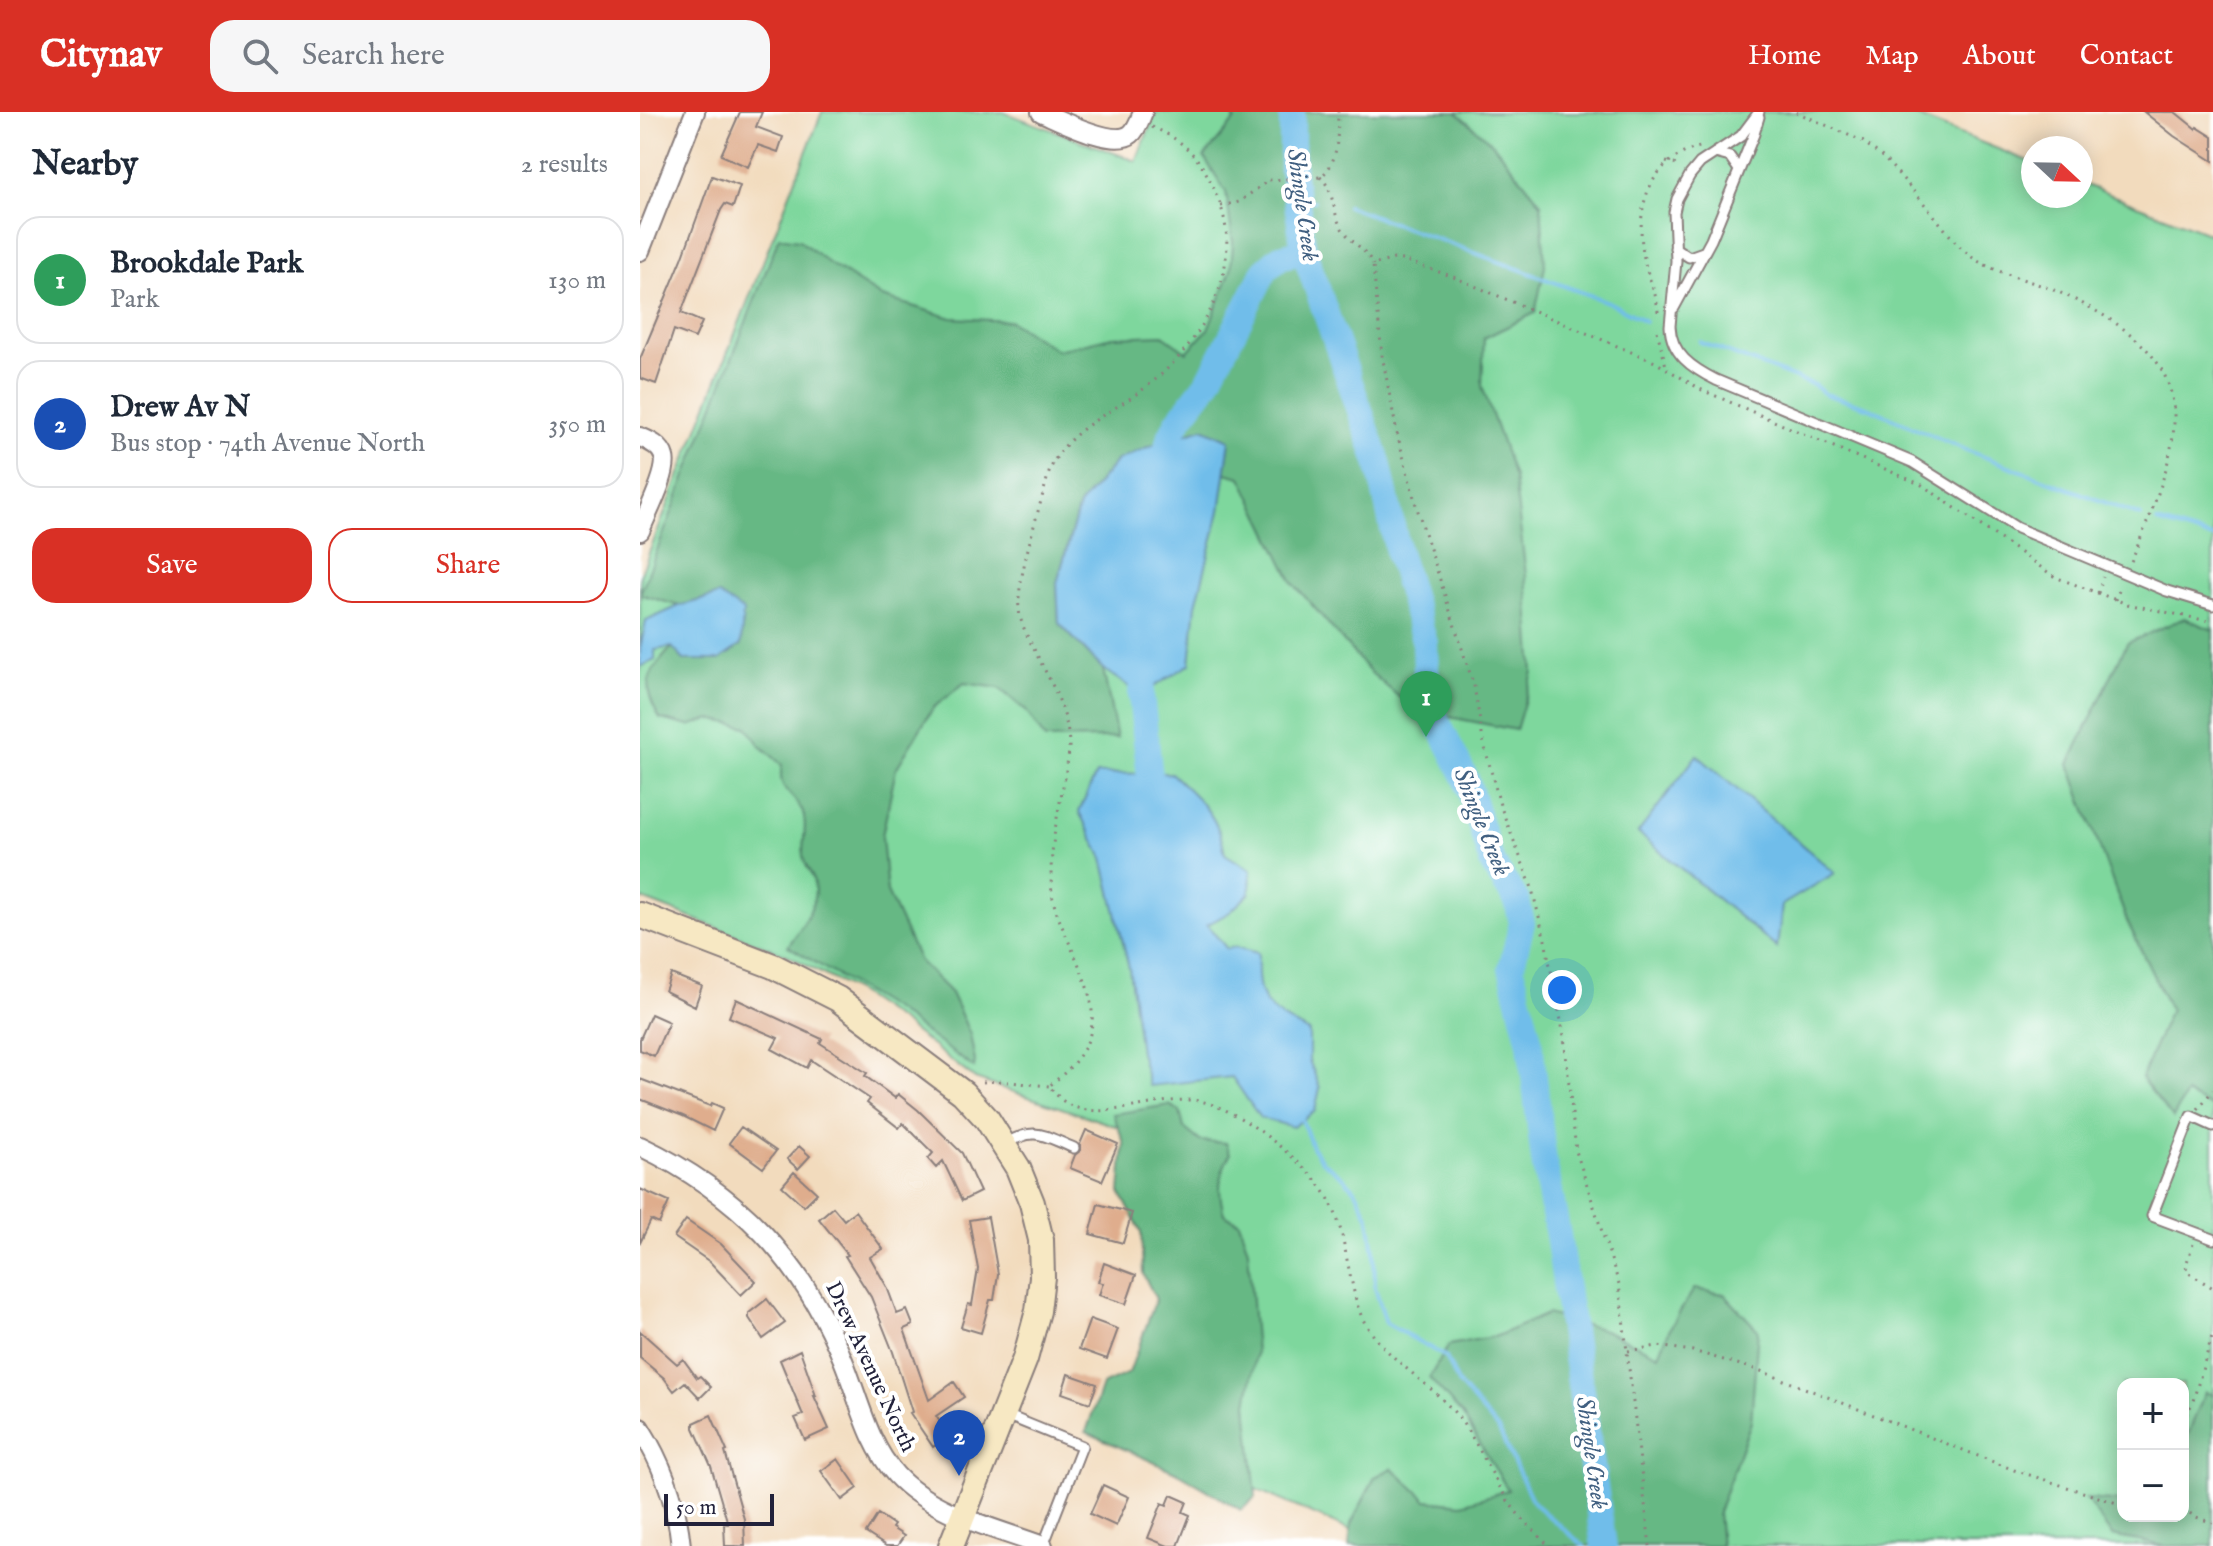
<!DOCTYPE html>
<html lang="en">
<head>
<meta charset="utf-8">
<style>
	:root { --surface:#fff; --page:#f6f6f7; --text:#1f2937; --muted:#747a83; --line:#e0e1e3; --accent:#d93025 }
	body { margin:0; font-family:"IM FELL English",serif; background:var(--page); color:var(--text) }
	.controls { position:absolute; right:24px; bottom:24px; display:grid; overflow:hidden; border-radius:16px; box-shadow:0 4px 20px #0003 }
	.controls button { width:72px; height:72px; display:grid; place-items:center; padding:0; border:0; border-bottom:2px solid var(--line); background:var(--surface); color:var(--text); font:40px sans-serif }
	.compass { position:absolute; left:1381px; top:24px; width:72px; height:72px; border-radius:50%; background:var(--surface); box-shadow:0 4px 20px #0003; rotate:112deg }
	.scale { position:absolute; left:24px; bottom:20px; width:110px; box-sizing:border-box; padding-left:8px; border:4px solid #22223b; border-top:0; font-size:22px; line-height:28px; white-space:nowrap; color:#22223b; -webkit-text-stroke:6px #fff; paint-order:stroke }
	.you { position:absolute; left:922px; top:878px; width:28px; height:28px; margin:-20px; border:6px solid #fff; border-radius:50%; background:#1a73e8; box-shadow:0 0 0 12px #1a73e833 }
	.badge { display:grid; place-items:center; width:52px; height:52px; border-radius:50%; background:var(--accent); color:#fff; font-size:26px; font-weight:700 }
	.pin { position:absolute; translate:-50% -66px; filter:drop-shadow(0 2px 4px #0008) }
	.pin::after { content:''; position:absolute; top:42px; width:28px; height:24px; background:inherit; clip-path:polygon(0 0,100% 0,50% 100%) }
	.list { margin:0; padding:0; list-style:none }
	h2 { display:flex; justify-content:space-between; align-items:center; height:104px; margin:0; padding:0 32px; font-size:34px }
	h2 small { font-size:26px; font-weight:400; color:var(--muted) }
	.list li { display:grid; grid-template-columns:52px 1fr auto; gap:24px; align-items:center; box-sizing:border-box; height:128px; margin:0 16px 16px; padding:0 16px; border:2px solid var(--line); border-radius:24px }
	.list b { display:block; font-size:30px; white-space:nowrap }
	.list p { margin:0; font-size:26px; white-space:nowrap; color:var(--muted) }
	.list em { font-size:26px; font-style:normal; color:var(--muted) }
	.actions { display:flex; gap:16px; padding:24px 32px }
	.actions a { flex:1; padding:18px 0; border:2px solid var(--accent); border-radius:24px; text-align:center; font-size:28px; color:var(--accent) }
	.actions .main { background:var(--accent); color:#fff }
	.icon { flex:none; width:44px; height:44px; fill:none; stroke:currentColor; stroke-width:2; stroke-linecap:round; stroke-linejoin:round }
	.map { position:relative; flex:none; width:1573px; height:1434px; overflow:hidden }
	header { display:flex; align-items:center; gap:48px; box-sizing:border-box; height:112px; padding:0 40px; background:var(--accent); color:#fff }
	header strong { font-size:38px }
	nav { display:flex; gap:44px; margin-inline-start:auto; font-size:28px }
	.search { width:560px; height:72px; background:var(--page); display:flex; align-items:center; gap:20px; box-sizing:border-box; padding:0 28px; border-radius:24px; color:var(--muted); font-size:30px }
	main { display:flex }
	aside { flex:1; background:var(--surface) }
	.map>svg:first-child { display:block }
	.green { fill:#7ed79d; stroke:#507c6c; stroke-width:2; fill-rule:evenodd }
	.forest { fill:#66b884; stroke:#446d60; stroke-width:2 }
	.water { fill:#70bdea; stroke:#497092; stroke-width:2 }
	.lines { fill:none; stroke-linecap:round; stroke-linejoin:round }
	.stream { stroke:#70bdea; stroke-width:4 }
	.river { stroke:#70bdea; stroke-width:26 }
	.building { fill:#dfad8d }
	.lane-casing { stroke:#8a7e7c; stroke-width:13 }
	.street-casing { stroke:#8a7e7c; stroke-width:22 }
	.secondary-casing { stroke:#8a7e7c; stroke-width:28 }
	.path { stroke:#8a7e7c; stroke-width:3; stroke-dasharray:2 6; stroke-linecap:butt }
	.lane { stroke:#fff; stroke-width:9 }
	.street { stroke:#fff; stroke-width:18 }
	.secondary { stroke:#f7e8c3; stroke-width:24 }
	.labels { text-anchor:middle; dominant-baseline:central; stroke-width:8; stroke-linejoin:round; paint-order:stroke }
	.street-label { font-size:22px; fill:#22223b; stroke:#fff }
	.water-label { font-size:24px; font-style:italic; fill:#416081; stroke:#fff }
</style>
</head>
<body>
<header>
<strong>Citynav</strong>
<div class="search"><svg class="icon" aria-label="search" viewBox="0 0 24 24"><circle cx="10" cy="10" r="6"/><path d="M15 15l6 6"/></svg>Search here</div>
<nav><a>Home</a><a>Map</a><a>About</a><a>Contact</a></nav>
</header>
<main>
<aside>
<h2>Nearby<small>2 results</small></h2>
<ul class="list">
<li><span class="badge" style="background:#2e9e5b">1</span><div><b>Brookdale Park</b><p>Park</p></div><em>130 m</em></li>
<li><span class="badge" style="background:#1a4fb4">2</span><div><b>Drew Av N</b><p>Bus stop · 74th Avenue North</p></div><em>350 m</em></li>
</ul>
<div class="actions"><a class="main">Save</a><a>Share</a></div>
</aside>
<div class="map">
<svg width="1573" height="1434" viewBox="0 0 1573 1434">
	<rect width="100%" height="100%" fill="#fff"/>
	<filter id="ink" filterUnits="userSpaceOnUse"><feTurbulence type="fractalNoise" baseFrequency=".0125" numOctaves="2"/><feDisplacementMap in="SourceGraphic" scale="16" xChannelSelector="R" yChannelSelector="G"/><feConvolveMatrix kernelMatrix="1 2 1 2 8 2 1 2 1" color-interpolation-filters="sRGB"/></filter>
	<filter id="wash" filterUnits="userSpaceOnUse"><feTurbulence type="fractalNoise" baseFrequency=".006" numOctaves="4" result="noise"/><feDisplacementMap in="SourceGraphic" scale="32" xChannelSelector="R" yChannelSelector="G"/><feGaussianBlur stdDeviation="1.8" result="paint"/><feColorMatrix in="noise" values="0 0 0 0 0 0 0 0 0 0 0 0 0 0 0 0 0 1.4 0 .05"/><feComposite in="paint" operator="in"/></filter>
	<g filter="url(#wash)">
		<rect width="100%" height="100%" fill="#f2dbbd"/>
		<path class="green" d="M182 0H363L496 49 516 0H1265L1393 51V84H1441V71L1573 123V1434H746L512 1332 543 1130 517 1028 335 967 263 911 217 880 147 843 0 786V464ZM1483 1272H1543V1404H1483Z"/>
		<path class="forest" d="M590 0H816L853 32 901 91 905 154 895 201 844 226 842 274 874 365 886 463 893 560 876 618 774 598 729 559 653 471 601 365 585 361 590 328 563 316 522 329 477 348 439 394 417 471 419 511 463 557 477 626 405 627 386 599 359 576 324 571 293 596 256 657 242 724 247 780 279 849 311 881 330 922 335 949 334 956 256 899 148 834C161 816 181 790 173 767 170 759 164 752 163 744 162 731 168 714 163 701 155 680 136 681 142 653L119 632 107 615 71 607 49 614 20 607C0 572 7 563 32 535L44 548H79L101 533 79 483 39 494 0 482 139 125 159 128 190 152 242 185 312 206 370 209 417 238 472 225 523 223 547 240 568 217 591 158 593 130 586 80 564 45 595 8Z
			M1544 506 1573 518V996L1546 982 1533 1006 1501 966 1530 898 1487 809 1429 652 1487 531Z
			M529 993 540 999 544 1016 560 1029 586 1031 590 1042C578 1064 578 1079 584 1102L599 1110 608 1138 616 1241 607 1292 616 1385 601 1398 540 1362 446 1320 462 1273 489 1261 516 1187 503 1162 501 1120 480 1080 484 1031 473 1002Z
			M1054 1177 1084 1182 1118 1218 1111 1310 1078 1400 1081 1434H709L711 1412 735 1365 752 1356 787 1388 822 1392 868 1378 822 1302 789 1266 809 1233 857 1224 907 1202 964 1218 1019 1243 1030 1216Z
			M1565 1280 1573 1283V1434H1525L1472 1424 1446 1387 1483 1390V1404H1543V1335Z"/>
		<path class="water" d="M563 316 590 328 580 399 556 493 550 552 501 583 463 557 419 511 417 471 439 394 477 348 522 329Z
			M79 483 103 499 101 533 79 548H44L32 535 15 538V548L0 555V536L6 509 39 494Z
			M1057 643 1195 761 1142 793 1137 836 998 721Z
			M531 661C558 687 579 702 585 742L611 758 610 781 590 800 567 813 587 837 595 835 618 841C616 892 625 897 669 920V948L680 976 675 999 653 1015 620 1006 592 965 509 974 500 940 489 856 463 746 439 700 456 662Z"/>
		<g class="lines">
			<path class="stream" d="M655 90 674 89
				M707 94 968 190 1005 209
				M1060 230 1174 273 1185 282 1227 295 1326 338 1501 404
				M1517 410 1573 426
				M662 1008 672 1035 682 1049 704 1066 717 1081 729 1106 734 1140 735 1176 746 1211 806 1245 818 1271 858 1317 894 1392 944 1434"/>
			<path class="river" d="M652 0V57L664 139 738 350 758 440 785 531 787 589 827 669 852 751 877 789 882 811 871 856 890 931 904 1049 918 1123 964 1434
				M522 359 529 327 538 309 568 270 625 158 640 145 664 139
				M503 549 501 583 513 693"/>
		</g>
		<g id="blocks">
			<path class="building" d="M100 0H122L116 15 143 25 138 40 118 33 108 55 81 43Z
				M1504 0H1535L1556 17 1557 15 1573 25V49L1534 24Z
				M72 64 100 74 93 95 85 92 81 98 41 201 62 210 55 226 34 218 16 272 0 266V247L42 147Z
				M31 862 62 874 55 894 25 879Z
				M96 887 182 927 180 931 227 961 225 964 255 986 258 982 278 998 322 1041 340 1080 322 1089 303 1049 296 1056 288 1047 293 1041 263 1011 259 1016 227 991 230 987 171 948 167 956 132 937 138 926 89 905Z
				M11 902 29 910 14 944 0 938V927Z
				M0 967 70 994 72 991 83 996 73 1019 43 1004 0 987Z
				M101 1015 136 1039 123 1056 89 1031Z
				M446 1018 478 1032 462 1069 430 1056 435 1043 441 1038 440 1032Z
				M159 1034 170 1044 158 1057 147 1047Z
				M154 1060 177 1081 164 1094 142 1074Z
				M0 1077 29 1090 19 1112 11 1108 0 1131Z
				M458 1092 492 1101 483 1131 450 1122Z
				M193 1095 204 1108 215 1099 243 1137 230 1145 247 1175 257 1202 267 1198 273 1213 264 1217 289 1288 314 1270 324 1285 296 1304 309 1323 293 1335 270 1301 272 1300 253 1240 231 1185 205 1144 208 1143 179 1107Z
				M348 1105 358 1162 354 1188H350L341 1221 321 1215 328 1192 332 1193 338 1157 329 1108Z
				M46 1108 81 1132 116 1169 101 1183 70 1150 34 1125Z
				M464 1151 496 1163 486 1192 459 1183 463 1171 458 1170Z
				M127 1187 145 1211 123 1227 109 1206V1201Z
				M450 1207 478 1217 467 1247 439 1237Z
				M0 1219 37 1252 43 1247 57 1266 60 1264 71 1275 60 1286 45 1270 34 1279 24 1266 0 1246Z
				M160 1238 176 1284H174L189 1317 165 1328 155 1306 163 1303 140 1248Z
				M428 1262 457 1272 450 1291 422 1281Z
				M71 1303 87 1339 85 1340 104 1407 105 1434H85L84 1412H88L71 1354 54 1316V1311Z
				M198 1347 218 1376 202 1388 181 1359Z
				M463 1373 489 1385 476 1414 450 1402Z
				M531 1383 547 1390 543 1400 550 1403 538 1434H528L508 1426 522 1391 527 1393Z
				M238 1402 254 1413 252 1416 264 1424 257 1434H246L226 1421Z"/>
		</g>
	</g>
	<g filter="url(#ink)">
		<use href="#blocks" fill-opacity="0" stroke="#8a7e7c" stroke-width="2"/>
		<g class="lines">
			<defs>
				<path id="lane" d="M1119 0 1101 24 1060 51 1050 63 1037 87 1034 100 1036 149 1030 214C1031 242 1052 256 1076 268L1272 350 1377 416 1527 479 1573 493
					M1075 41 1090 45 1099 58
					M1035 136 1049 145 1063 140
					M1034 196 1071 128 1114 22 1119 5
					M1573 1014 1551 1004 1512 1104 1573 1127
					M365 1032C396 1014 402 1023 434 1036
					M366 1303 442 1334 403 1434"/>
				<path id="street" d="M401 0C420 8 474 36 491 22 497 17 500 7 503 0
					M0 139 55 0
					M0 325C10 329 21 334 24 345 29 360 6 403 0 419
					M0 1034C97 1080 163 1149 203 1248 219 1287 228 1332 256 1363 292 1402 355 1416 403 1434
					M0 1316C22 1351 37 1392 41 1434"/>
				<path id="secondary" d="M0 803 133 854 198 887 323 981 347 1007 378 1056 392 1091 401 1128 402 1165 398 1199 385 1247 311 1434"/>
			</defs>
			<use href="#lane" class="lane-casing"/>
			<use href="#street" class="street-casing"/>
			<use href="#secondary" class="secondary-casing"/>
			<path class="path" d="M1156 0 1222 29 1240 43C1259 61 1275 81 1292 101 1305 117 1317 134 1333 146 1359 163 1395 169 1423 182 1573 252 1545 320 1490 452
				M512 15C549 30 565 52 579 89 606 160 559 237 502 278 467 304 420 320 407 367 399 398 376 469 379 498 381 514 390 529 397 543 413 574 430 603 429 639 423 685 407 734 412 781 414 797 421 812 428 828 456 891 471 926 409 974 414 980 420 987 426 991 463 1013 523 980 564 990 598 999 635 1029 660 1052 702 1090 700 1120 712 1171 715 1185 718 1199 725 1211 747 1248 788 1269 815 1301 836 1327 848 1356 865 1384 876 1403 894 1418 909 1434
				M1026 50 1041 54
				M680 65C694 77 692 97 700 113 708 129 726 136 733 153
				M581 94 599 90 629 68 680 65C700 51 697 22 698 0
				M1018 200C1017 180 1007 165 1004 146 994 95 1009 46 1064 34
				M1017 219 1026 254
				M1458 481 1463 465
				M1475 488 1481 474
				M343 970 359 969 409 974
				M1558 997 1573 978
				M1553 1132 1546 1153 1547 1160 1573 1176
				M988 1239 1017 1234 1053 1239 1121 1259 1374 1358 1483 1393
				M1543 1310 1553 1289 1573 1221
				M1543 1397 1556 1405 1573 1411
				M1010 1434 979 1172 936 1039 924 924 905 828 891 773 860 693 843 628 834 574 776 393 757 321 742 243 733 153 754 147 763 148 811 164 1015 250 1062 278 1282 373 1415 465 1487 492 1573 510"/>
			<use href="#lane" class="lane"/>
			<use href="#street" class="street"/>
			<use href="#secondary" class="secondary"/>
		</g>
	</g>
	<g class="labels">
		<g class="street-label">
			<text transform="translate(230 1255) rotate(65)">Drew Avenue North</text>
		</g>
		<g class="water-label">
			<text transform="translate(662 93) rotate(82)">Shingle Creek</text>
			<text transform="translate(841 710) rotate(68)">Shingle Creek</text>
			<text transform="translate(951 1341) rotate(82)">Shingle Creek</text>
		</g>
	</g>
</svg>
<div class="controls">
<button>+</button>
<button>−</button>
</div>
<svg class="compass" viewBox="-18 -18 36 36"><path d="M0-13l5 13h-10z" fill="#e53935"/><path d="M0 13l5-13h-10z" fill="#747a83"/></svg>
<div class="scale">50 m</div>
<div class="you"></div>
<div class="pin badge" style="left:786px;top:625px;background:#2e9e5b">1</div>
<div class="pin badge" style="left:319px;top:1364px;background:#1a4fb4">2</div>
</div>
</main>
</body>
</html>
